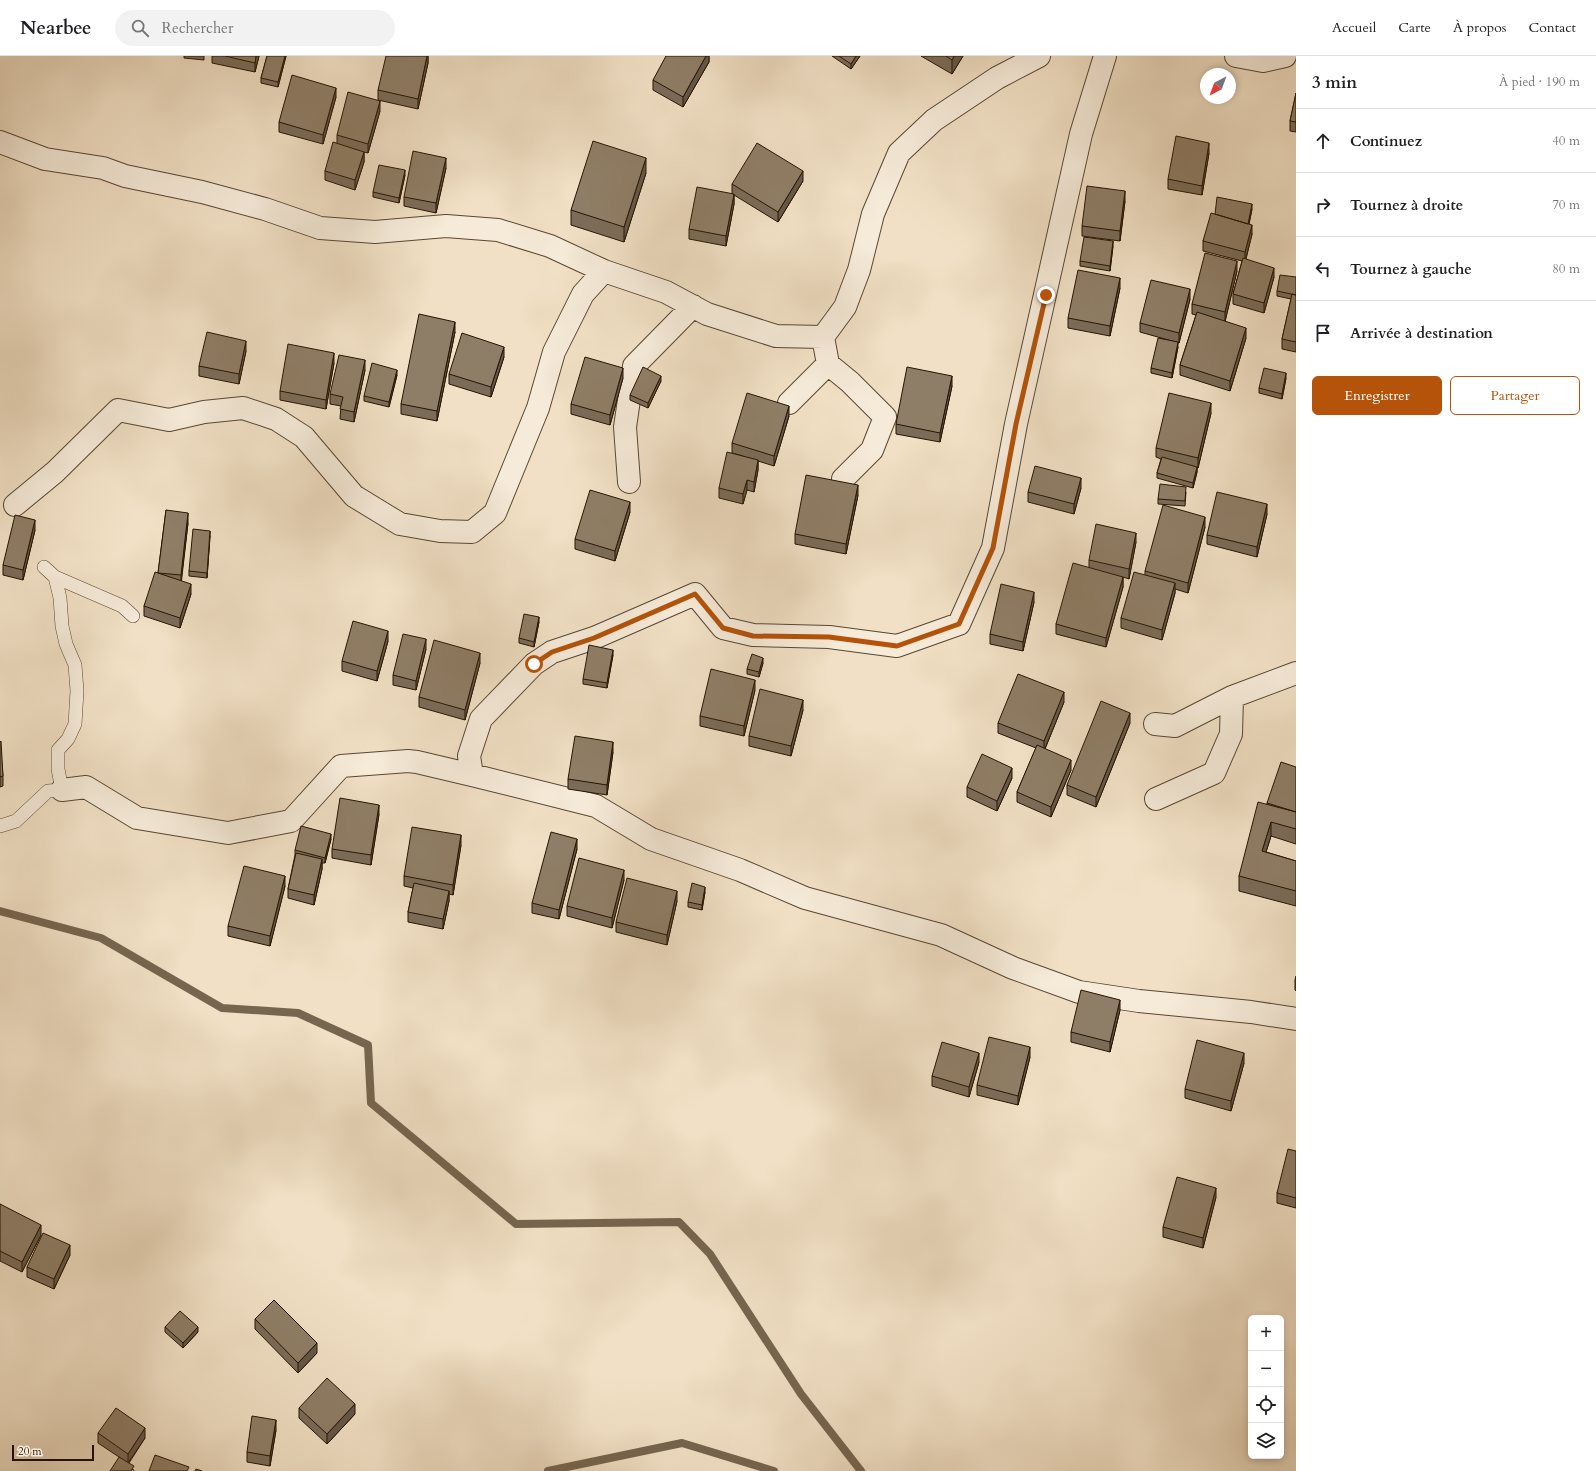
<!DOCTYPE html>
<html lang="fr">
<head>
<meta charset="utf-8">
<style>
	:root { --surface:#fff; --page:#f2f2f2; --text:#202124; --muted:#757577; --line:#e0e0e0; --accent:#b45309 }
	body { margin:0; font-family:Cardo,serif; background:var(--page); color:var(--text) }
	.controls { position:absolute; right:12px; bottom:12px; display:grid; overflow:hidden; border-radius:6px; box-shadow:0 2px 6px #0003 }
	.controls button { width:36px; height:36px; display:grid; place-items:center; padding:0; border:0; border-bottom:1px solid var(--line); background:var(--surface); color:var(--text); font:20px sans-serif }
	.compass { position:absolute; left:1200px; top:12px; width:36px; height:36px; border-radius:50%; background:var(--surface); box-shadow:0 2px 6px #0003; rotate:221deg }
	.scale { position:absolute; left:12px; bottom:10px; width:82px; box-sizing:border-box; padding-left:4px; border:2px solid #251402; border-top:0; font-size:11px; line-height:14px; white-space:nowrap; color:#251402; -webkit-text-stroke:3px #f6ebd9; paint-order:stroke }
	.stop { position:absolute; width:12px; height:12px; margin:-9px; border:3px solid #b45309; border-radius:50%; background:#fff }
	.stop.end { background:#b45309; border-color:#fff; box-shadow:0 1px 4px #0008 }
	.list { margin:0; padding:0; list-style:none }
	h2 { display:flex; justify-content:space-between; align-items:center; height:52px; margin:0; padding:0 16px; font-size:17px }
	h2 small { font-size:13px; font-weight:400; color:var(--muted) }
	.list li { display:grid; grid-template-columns:26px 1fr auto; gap:12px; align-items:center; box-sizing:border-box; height:64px; padding:0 16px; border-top:1px solid var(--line) }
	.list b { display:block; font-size:15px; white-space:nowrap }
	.list em { font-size:13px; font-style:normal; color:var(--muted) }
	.actions { display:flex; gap:8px; padding:12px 16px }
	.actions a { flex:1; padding:9px 0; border:1px solid var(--accent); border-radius:6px; text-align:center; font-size:14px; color:var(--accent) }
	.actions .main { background:var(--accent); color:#fff }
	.icon { flex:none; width:22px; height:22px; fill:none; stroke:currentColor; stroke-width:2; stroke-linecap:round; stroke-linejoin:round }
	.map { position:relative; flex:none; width:1296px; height:1415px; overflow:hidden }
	header { display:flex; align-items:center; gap:24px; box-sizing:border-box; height:56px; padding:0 20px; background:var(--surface); border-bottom:1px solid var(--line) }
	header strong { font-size:19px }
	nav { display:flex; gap:22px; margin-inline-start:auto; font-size:14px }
	.search { width:280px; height:36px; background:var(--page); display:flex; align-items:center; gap:10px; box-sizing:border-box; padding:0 14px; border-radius:22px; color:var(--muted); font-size:15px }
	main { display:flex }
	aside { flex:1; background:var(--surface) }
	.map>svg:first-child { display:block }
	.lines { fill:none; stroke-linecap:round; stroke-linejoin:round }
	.stream { stroke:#76654f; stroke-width:8 }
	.service-casing { stroke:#584733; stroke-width:14 }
	.minor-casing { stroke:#584733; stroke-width:24 }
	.service { stroke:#f6ebd9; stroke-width:13 }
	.minor { stroke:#f6ebd9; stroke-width:22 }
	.wall { fill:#7b6c59; stroke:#251402 }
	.shaded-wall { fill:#645848; stroke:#251402 }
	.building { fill:#8f7e67; stroke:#251402 }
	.route { stroke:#b45309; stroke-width:5 }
</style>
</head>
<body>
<header>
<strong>Nearbee</strong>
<div class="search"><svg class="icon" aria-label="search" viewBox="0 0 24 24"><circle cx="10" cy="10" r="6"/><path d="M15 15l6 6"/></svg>Rechercher</div>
<nav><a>Accueil</a><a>Carte</a><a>À propos</a><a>Contact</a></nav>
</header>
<main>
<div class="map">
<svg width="1296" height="1415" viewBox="0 0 1296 1415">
	<rect width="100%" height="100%" fill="#f1e0c5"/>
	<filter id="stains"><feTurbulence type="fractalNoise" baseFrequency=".005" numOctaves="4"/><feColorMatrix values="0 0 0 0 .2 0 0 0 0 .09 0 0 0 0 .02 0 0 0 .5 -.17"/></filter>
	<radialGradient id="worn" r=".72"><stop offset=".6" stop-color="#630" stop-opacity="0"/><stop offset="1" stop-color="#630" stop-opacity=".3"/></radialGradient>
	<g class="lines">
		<path class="stream" d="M0 855 101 882 222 952 298 957 368 989 371 1047 516 1168 679 1166 710 1198 801 1338 861 1415
			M548 1415 682 1387 774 1415"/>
		<defs>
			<path id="service" d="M55 521 122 550 133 560
				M0 770 16 765 48 735 62 734 58 713V694L68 683 75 668 77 635 75 609 66 588 62 570 60 542 55 521 44 511"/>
			<path id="minor" d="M1236 0 1263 5 1285 0
				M0 86 45 103 103 112 125 120 202 136 265 153 320 172 375 176 446 170 498 174 550 190 604 215
				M823 281 828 308 850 326 885 361 872 394 843 423
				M789 347 828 308
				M629 426 625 371 634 310 693 250
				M15 449 55 416 118 354 169 364 204 356 243 352 276 363 304 381 354 440 400 468 440 475 472 476 495 457 538 352 554 296 583 238 604 215 666 236 707 258 776 280 823 281 845 251 859 214 873 158 899 97 934 64 997 22 1039 0
				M1155 668 1175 670 1232 641 1296 617
				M472 719 469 700 481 663 534 608 552 596 594 582 695 538 723 572 753 579 829 581 897 590 959 568 993 492 1016 368 1081 78 1105 0
				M62 734 86 731 137 762 228 777 291 765 341 710 408 705 417 706 472 719 596 750 651 783 740 814 805 842 941 879 1013 912 1079 936 1139 945 1251 956 1296 963
				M1156 743 1214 717 1231 678 1232 641"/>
		</defs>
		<use href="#service" class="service-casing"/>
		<use href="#minor" class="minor-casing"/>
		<use href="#service" class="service"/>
		<use href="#minor" class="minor"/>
	</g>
	<path class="wall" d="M184 0H204V4L184 2Z
		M212 0H259L255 16 212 7Z
		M267 0H286L278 31 261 27V22Z
		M428 0V7L418 53 378 44V34Z
		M709 0V6L683 51 653 34V24Z
		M832 0H860L851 13Z
		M921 0H963L952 18Z
		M1296 37V76L1290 75V65Z
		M336 41 323 88 279 76V66Z
		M380 55 368 97 364 96V106L355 134 325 124V115L337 87V79Z
		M1209 97 1202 139 1168 133V123Z
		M446 112 436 157 404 150V141Z
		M646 117 624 186 571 169V154Z
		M405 119 399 147 373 141V136Z
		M803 125 778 166 734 139V148L726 190 689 183V173L732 138V128Z
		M1125 145 1120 185 1082 180V170Z
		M1252 153 1249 168 1252 178 1246 203 1274 221 1264 257 1233 248V238L1242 205 1203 195V185L1215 158Z
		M1113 190 1110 215 1080 210V205Z
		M1237 215 1225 265 1246 282 1230 335 1180 319V309L1196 259 1192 258V248Z
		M1296 221V296L1282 293V283L1291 243 1277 240V235Z
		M1120 232 1110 280 1068 272V262Z
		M1190 243 1179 287 1140 276V267Z
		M455 276 437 365 401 358V348Z
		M1178 291 1172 322 1151 317V312Z
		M246 295 239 328 199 320V310Z
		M504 301 491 341 449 328V318Z
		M334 307 326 353 280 344V335Z
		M365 314 354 366 340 363 341 350 330 348V338Z
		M397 319 389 351 364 345V340Z
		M623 322 610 369 571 358V348Z
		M1286 322 1282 343 1259 337V332Z
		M661 325 648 352 630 344V339Z
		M952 330 940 386 896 378V368Z
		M1211 357 1198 412H1197V416L1193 432 1157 422V417L1161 403 1156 401V392Z
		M789 360 774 410 758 405V414L754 436 747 434 743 448 719 442V432L743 400 732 397V387Z
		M1081 432 1074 458 1028 446V436Z
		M1186 436 1185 450 1158 448V443Z
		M858 439 846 498 795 488V478Z
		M166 454 188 467 181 525 191 538 180 572 144 560V550L158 517Z
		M630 456 615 505 575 493V483Z
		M1267 458 1257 501 1207 488V479Z
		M1205 471 1188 537 1175 533V537L1162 584 1121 572V562L1145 519V515Z
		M35 474 23 524 3 519V509Z
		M210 480 207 522 189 520V515Z
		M1136 486 1129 523 1123 521V531L1106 591 1056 578V568L1089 512V504Z
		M1034 546 1023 595 990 588V578Z
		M539 566 534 591 519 587V582Z
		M388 585 377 625 342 615V605Z
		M426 593 416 634 393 629V619Z
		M613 599 607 632 583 628V623Z
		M480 607 465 664 419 651V641Z
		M763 607 759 621 747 618V613Z
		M755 634 744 680 700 670V660Z
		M1064 646 1045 693 1071 714 1051 761 1017 746V736L1036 692 998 677V667Z
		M803 654 791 700 749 690V680Z
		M1130 667 1096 751 1067 739V729Z
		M0 686 3 720V730L0 731Z
		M613 696 607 739 568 733V723Z
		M1296 711V788L1271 780 1266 796 1296 805V850L1239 835V820L1267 749V747Z
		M1012 722 997 755 967 741V731Z
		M379 758 371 809 332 802V793Z
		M331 783 325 807H322V813L314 849 288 842V833L295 799V794Z
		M461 789 453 839 449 838V845L443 873 408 866V856L413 832 404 830V820Z
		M577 793 559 863 532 857V847Z
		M624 824 612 872 567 860V850Z
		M285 830 270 890 228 880V870Z
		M705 836 702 854 688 851V846Z
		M677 845 667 889 616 876V866Z
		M1296 920V935L1295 934V924Z
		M1120 954 1110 996 1071 986V976Z
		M1030 1001 1018 1049 977 1039V1029Z
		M979 1006 969 1041 932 1030V1020Z
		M1244 1007 1231 1055 1185 1042V1033Z
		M1296 1095V1152L1277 1147V1137Z
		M1216 1141 1203 1192 1163 1181V1171Z
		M0 1148 41 1179 22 1216 0 1205Z
		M70 1199 54 1233 27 1221V1211Z
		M255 1263 317 1297 298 1317 255 1273Z
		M165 1271 198 1276 183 1292 165 1276Z
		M299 1352 355 1358 327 1388 299 1362Z
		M276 1374 270 1410 247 1406V1396Z
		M98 1377 145 1382 129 1407 134 1415 119 1401 98 1387Z"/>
	<path class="shaded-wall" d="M256 0H259L255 16V7Z
		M285 0H286L278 31V26Z
		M427 0H428V7L418 53V43Z
		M706 0H709V6L683 51V41Z
		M856 0H860L851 13V8Z
		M954 0H963L952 18V4Z
		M336 32V41L323 88V79Z
		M380 45V55L368 97V88Z
		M1209 87V97L1202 139V130Z
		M364 96V106L355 134V124Z
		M446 102V112L436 157V147Z
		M646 102V117L624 186V171Z
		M405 114V119L399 147V142Z
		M803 115V125L778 166V156Z
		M1125 135V145L1120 185V175Z
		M734 138V148L726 190V180Z
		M1252 148V153L1248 173V168Z
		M1252 169V178L1245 206V196Z
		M1113 185V190L1110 215V210Z
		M1237 205V215L1225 266V256Z
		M1274 212V221L1264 257V247Z
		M1120 222V232L1110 280V270Z
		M1190 233V243L1179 287V277Z
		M455 266V276L437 365V355Z
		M1246 272V282L1230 335V325Z
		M246 285V295L239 328V318Z
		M1178 286V291L1172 322V317Z
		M504 291V301L491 341V331Z
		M334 297V307L326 353V344Z
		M365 304V314L354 366V356Z
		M623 312V322L610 369V359Z
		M397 314V319L389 351V346Z
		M1286 317V322L1282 343V338Z
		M661 320V325L648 352V347Z
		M952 320V330L940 386V377Z
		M1211 347V357L1198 412V402Z
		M789 350V360L774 410V400Z
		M758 404V414L754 436V426Z
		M1197 411V416L1193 432V427Z
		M1081 422V432L1074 458V448Z
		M747 424V434L743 448V438Z
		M858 429V439L846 498V488Z
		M630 446V456L615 505V495Z
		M1267 448V458L1257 501V491Z
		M188 457V467L181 529V519Z
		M1205 461V471L1188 537V527Z
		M35 464V474L23 524V514Z
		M210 475V480L207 522V517Z
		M1136 477V486L1129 523V513Z
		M1123 521V531L1106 591V582Z
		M1175 527V537L1162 584V574Z
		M191 528V538L180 572V562Z
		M1034 536V546L1023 595V586Z
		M539 561V566L534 591V586Z
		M388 575V585L377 625V615Z
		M426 583V593L416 634V625Z
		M613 594V599L607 632V627Z
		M480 597V607L465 664V654Z
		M763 602V607L759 621V616Z
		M755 624V634L744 680V670Z
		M1064 636V646L1044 695V685Z
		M803 644V654L791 700V690Z
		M1130 657V667L1096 751V741Z
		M613 686V696L607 739V729Z
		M1071 704V714L1051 761V751Z
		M1012 712V722L997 755V745Z
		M379 749V758L371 809V799Z
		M1271 766V780L1262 809V795Z
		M331 778V783L325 807V802Z
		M461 779V789L453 839V829Z
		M577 783V793L559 863V854Z
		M322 803V813L314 849V839Z
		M624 814V824L612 872V862Z
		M285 820V830L270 890V880Z
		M705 831V836L702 854V849Z
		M449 835V845L443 873V863Z
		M677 835V845L667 889V879Z
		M1120 944V954L1110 996V986Z
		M1030 991V1001L1018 1049V1040Z
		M979 997V1006L969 1041V1031Z
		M1244 997V1007L1231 1055V1045Z
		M1216 1132V1141L1203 1192V1182Z
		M41 1169V1179L22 1216V1206Z
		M70 1189V1199L54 1233V1223Z
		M198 1271V1276L183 1292V1287Z
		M317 1287V1297L298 1317V1307Z
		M355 1348V1358L327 1388V1378Z
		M276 1364V1374L270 1410V1400Z
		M145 1372V1382L128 1407V1398Z"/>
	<path class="building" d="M225 0H256L255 7Z
		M267 0H285L278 26 261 22Z
		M386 0H427L418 43 378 34Z
		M666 0H706L683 41 653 24Z
		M839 0H856L851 8Z
		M946 0H954L952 4Z
		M292 19 336 32 323 79 279 66Z
		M348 36 380 45 368 88 337 79Z
		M1296 37V66L1290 65Z
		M1176 80 1209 87 1202 130 1168 123Z
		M593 85 646 102 624 171 571 154Z
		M333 86 364 96 355 124 325 115Z
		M757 87 803 115 778 156 732 128Z
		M413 95 446 102 436 147 404 141Z
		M379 109 405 114 399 142 373 136Z
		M1087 130 1125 135 1120 175 1082 170Z
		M697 131 734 138 726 180 689 173Z
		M1217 141 1252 148 1248 168 1215 158Z
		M1211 157 1252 169 1245 196 1203 185Z
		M1084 181 1113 185 1110 210 1080 205Z
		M1205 197 1237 205 1225 256 1192 248Z
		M1243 202 1274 212 1264 247 1233 238Z
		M1078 214 1120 222 1110 270 1068 262Z
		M1280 219 1296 221V239L1277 235Z
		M1151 224 1190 233 1179 277 1140 267Z
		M1292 238 1296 239V286L1282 283Z
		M1197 256 1246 272 1230 325 1180 309Z
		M419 258 455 266 437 355 401 348Z
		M207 276 246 285 239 318 199 310Z
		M462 277 504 291 491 331 449 318Z
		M1158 282 1178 286 1172 317 1151 312Z
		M288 288 334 297 326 344 280 335Z
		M339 299 365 304 354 356 340 353 343 341 330 338Z
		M585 301 623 312 610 359 571 348Z
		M372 307 397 314 389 346 364 340Z
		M643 311 661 320 648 347 630 339Z
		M907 311 952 320 940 377 896 368Z
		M1264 312 1286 317 1282 338 1259 332Z
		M747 337 789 350 774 400 732 387Z
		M1169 337 1211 347 1198 402 1156 392Z
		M727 396 758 404 754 426 747 424 743 438 719 432Z
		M1162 401 1197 411 1193 427 1157 417Z
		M1035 410 1081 422 1074 448 1028 436Z
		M806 419 858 429 846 488 795 478Z
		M1160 428 1186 431 1185 445 1158 443Z
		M590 434 630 446 615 495 575 483Z
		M1217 436 1267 448 1257 491 1207 479Z
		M1163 449 1205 461 1188 527 1145 515Z
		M166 454 188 457 181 519 158 517Z
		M15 459 35 464 23 514 3 509Z
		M1096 468 1136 477 1129 513 1089 504Z
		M193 473 210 475 207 517 189 515Z
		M1073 507 1123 521 1106 582 1056 568Z
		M155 516 191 528 180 562 144 550Z
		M1134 516 1175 527 1162 574 1121 562Z
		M1001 528 1034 536 1023 586 990 578Z
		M524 558 539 561 534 586 519 582Z
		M353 565 388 575 377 615 342 605Z
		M403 578 426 583 416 625 393 619Z
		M434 584 480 597 465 654 419 641Z
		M589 589 613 594 607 627 583 623Z
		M752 598 763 602 759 616 747 613Z
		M711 613 755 624 744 670 700 660Z
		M1018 618 1064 636 1044 685 998 667Z
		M760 633 803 644 791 690 749 680Z
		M1101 645 1130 657 1096 741 1067 729Z
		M575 680 613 686 607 729 568 723Z
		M1 685 3 720 0 721V686Z
		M1037 689 1071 704 1051 751 1017 736Z
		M982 698 1012 712 997 745 967 731Z
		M1281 706 1296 711V756L1267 747Z
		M340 742 379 749 371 799 332 793Z
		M1258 746 1296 756V773L1271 766 1262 795 1296 805V835L1239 820Z
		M301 770 331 778 325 802 295 794Z
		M412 771 461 779 453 829 404 820Z
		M551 776 577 783 559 854 532 847Z
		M296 797 322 803 314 839 288 833Z
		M579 802 624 814 612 862 567 850Z
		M244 810 285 820 270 880 228 870Z
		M627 822 677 835 667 879 616 866Z
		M414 827 449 835 443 863 408 856Z
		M692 827 705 831 702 849 688 846Z
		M1081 934 1120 944 1110 986 1071 976Z
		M989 981 1030 991 1018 1040 977 1029Z
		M1197 984 1244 997 1231 1045 1185 1033Z
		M942 986 979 997 969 1031 932 1020Z
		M1288 1093 1296 1095V1142L1277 1137Z
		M1177 1121 1216 1132 1203 1182 1163 1171Z
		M0 1148 41 1169 22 1206 0 1195Z
		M43 1177 70 1189 54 1223 27 1211Z
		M274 1244 317 1287 298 1307 255 1263Z
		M180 1255 198 1271 183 1287 165 1271Z
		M327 1322 355 1348 327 1378 299 1352Z
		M116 1352 145 1372 128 1398 98 1377Z
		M252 1360 276 1364 270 1400 247 1396Z
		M155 1399 189 1411 187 1415H149Z
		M119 1401 134 1410 131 1415H110Z
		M196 1413 202 1415H195Z"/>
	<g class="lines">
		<path class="route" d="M534 608 552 596 594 582 695 538 723 572 753 580 829 581 897 590 959 568 993 492 1016 368 1046 239"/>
	</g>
	<rect width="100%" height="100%" filter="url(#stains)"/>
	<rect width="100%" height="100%" fill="url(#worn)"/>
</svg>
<div class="controls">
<button>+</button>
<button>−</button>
<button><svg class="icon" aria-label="locate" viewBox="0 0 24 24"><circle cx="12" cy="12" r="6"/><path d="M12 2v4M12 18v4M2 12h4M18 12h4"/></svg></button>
<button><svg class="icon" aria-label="layers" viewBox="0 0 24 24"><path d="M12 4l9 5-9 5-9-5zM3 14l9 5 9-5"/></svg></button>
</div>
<svg class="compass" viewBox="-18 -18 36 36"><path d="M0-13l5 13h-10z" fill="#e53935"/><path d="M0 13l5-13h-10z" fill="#757577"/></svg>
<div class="scale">20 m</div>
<div class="stop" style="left:534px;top:608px"></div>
<div class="stop end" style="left:1046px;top:239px"></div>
</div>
<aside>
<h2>3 min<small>À pied · 190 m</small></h2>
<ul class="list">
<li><svg class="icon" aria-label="ahead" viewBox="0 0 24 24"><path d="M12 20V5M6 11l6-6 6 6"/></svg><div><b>Continuez</b></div><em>40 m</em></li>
<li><svg class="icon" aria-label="right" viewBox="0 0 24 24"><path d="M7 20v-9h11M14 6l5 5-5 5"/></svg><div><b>Tournez à droite</b></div><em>70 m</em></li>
<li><svg class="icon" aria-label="left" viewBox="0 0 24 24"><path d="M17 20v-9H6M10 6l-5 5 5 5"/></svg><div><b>Tournez à gauche</b></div><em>80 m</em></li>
<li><svg class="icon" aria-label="arrive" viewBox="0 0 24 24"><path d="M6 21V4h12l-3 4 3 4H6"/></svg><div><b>Arrivée à destination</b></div></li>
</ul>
<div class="actions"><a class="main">Enregistrer</a><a>Partager</a></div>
</aside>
</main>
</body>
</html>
